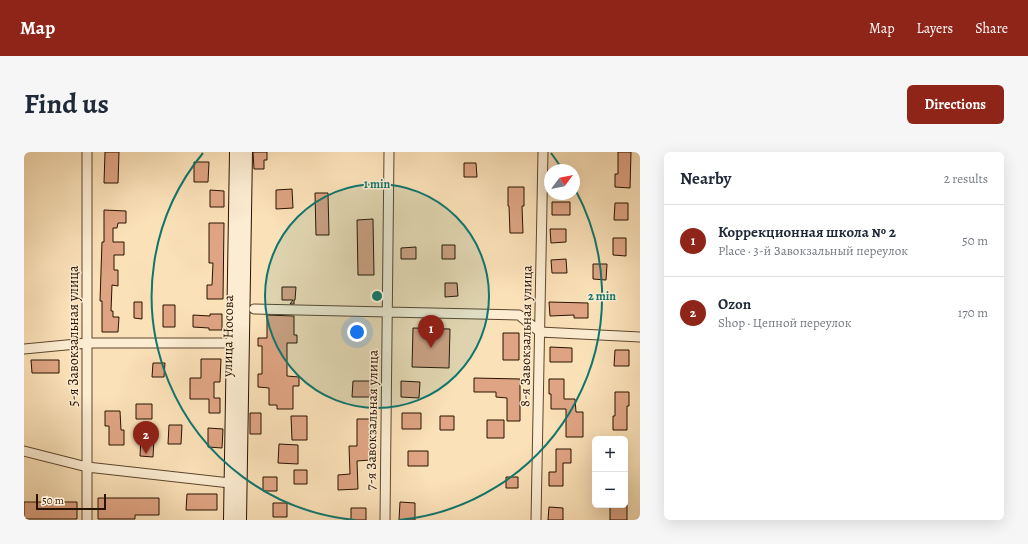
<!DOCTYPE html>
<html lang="en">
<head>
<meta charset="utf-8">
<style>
	:root { --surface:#fff; --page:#f6f6f7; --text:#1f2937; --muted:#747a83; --line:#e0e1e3; --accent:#8f2418 }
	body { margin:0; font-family:Alegreya,serif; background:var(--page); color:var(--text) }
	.controls { position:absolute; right:12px; bottom:12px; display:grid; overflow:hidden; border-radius:6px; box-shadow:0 4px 16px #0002 }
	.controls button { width:36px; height:36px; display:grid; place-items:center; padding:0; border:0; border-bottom:1px solid var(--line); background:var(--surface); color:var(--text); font:20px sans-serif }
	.compass { position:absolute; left:520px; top:12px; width:36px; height:36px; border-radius:50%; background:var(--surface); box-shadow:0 4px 16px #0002; rotate:58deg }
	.scale { position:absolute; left:12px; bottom:10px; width:70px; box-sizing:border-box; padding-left:4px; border:2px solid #281200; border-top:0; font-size:11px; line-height:14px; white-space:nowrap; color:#281200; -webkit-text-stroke:3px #fcecd1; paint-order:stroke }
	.you { position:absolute; left:333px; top:180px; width:14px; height:14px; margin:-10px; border:3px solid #fff; border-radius:50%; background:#1a73e8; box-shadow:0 0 0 6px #1a73e833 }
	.badge { display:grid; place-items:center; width:26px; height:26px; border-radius:50%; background:var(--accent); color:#fff; font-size:13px; font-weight:700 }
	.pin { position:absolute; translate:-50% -33px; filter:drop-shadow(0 1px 2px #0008) }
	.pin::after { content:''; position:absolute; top:21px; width:14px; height:12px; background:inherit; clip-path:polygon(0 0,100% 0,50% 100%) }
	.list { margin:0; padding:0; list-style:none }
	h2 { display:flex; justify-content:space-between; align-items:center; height:52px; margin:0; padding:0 16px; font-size:17px }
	h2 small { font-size:13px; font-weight:400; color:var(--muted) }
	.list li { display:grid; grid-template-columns:26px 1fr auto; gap:12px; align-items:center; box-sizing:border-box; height:72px; padding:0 16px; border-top:1px solid var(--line) }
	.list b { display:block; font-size:15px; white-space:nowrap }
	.list p { margin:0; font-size:13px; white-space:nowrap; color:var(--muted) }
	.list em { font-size:13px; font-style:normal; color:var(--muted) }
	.map { position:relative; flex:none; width:616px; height:368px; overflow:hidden; border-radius:6px }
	header { display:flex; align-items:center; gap:24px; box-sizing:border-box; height:56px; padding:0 20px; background:var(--accent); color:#fff }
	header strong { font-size:19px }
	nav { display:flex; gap:22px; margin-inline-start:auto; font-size:14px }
	.intro { display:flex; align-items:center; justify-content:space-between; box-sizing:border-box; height:96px; padding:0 24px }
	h1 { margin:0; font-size:28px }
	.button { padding:10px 18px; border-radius:6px; background:var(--accent); color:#fff; font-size:14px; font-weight:700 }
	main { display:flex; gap:24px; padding:0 24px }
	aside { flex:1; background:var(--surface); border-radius:6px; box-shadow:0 4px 16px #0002 }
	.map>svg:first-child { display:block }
	.building { fill:#dfa483; stroke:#281200 }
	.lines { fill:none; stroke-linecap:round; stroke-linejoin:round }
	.minor-casing { stroke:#5d462e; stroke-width:11 }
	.secondary-casing { stroke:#281200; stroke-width:14 }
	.minor { stroke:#fcecd1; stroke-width:9 }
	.secondary { stroke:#fcecd1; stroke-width:12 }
	.ring { fill:none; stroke:#0f766e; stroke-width:2 }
	.labels { text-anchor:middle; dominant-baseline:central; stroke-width:3; stroke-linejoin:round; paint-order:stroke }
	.street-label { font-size:14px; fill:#281200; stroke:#fcecd1 }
	.centre { fill:#0f766e; stroke:#fcecd1; stroke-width:2 }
	.ring-label { font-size:12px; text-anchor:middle; font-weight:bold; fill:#0f766e; stroke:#fcecd1; stroke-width:3; stroke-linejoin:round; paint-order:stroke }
</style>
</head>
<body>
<header>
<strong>Map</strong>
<nav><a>Map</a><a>Layers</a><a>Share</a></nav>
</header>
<div class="intro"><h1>Find us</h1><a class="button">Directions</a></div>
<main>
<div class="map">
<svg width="616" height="368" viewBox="0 0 616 368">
	<rect width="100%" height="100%" fill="#fbe1b8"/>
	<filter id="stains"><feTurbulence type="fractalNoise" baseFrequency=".005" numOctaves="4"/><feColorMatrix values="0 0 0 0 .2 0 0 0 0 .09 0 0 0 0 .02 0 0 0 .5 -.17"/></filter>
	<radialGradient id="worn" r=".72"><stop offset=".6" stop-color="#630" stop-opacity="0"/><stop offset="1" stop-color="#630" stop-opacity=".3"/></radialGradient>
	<path class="building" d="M81 0H95L94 31H80Z
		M229 0H243V8H240V17H230Z
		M594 0H607L606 36 591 35V22H594Z
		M170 10H185L184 30H170Z
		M440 11H452L453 25H440Z
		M484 35H500V54H498L499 81H486L485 54H484Z
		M268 37 269 56 252 57V38Z
		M186 38 200 39V55H186Z
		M291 41H304L305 83H292Z
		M528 50H546V63H528Z
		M591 51H604V68H590Z
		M80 58 102 59V71H94L93 76H89V90H100V103H90V118H94V134L88 133 87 159H89V165H95L94 180H78V149H76L78 90H80Z
		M349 67 350 123H334L333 68Z
		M185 71H200L199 147H183V133H188L189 111H185Z
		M526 77H542V90L527 91Z
		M589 86H602V104L589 103Z
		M418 93H431V107H418Z
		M392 95V107H377V96Z
		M542 107 543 121H528L527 108Z
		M569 112H583L582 128 569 127Z
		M421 131H433L434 144 421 145Z
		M258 135H272L271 148H270V152H266L269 148H258Z
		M110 150H118V167L110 166Z
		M525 150 564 151V166H550V163L526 164Z
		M139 153H151V175H139Z
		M186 162H198V178H185V176L169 175V163L186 164Z
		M243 163 270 164V183H273V191H263V224L275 225V234H269V257H253V253H245V236L234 235V222H238V194H234V186H243Z
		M389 176 426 177 425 216 388 215Z
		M479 181H495V208H479Z
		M526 195 548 196V210H526Z
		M591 198H605V214H590Z
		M177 207H197L196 230H190V246H196V261H185V247H166V226H177Z
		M7 208H35V221H8Z
		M129 211H141L140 225H128Z
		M450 226 496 227V269H483V246L472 245V240H450Z
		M525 227H540V247H551L552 260H559V285H542V257H527V242H525Z
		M329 229H348L347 245H328Z
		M377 229 396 230 395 246 377 245Z
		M591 240H605V254H603V278H589V264H591Z
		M112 252H128V267H112Z
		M81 259H96L97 278H100V293H85V274H81Z
		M226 261H237V282H226Z
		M378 261H397V277H378Z
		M267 264H283V288H268Z
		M416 264H430V278H416Z
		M333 267H347V281H345L346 308 333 309 334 337 314 338V323L326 322 325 294H333Z
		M463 268H480V286H463Z
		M145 273H158L157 292H144Z
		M184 276 199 277 198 296 184 295Z
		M117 285 130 286 129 305 116 304Z
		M255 292 274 293V312L254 311Z
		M532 297H547V311H539V334H525V320H532Z
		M384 299H404V314H384Z
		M270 318H283V332H270Z
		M239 325H253V339H239Z
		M482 325H494V336H482Z
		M163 342H193V358H162Z
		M74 346H135V363H111V367H74Z
		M0 350H53V367H0Z
		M376 350 391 351V368H375Z
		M249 351H263V365H249Z
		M586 353H603V368H586Z
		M525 355 539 356V368H524Z
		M327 356H342V368H327Z"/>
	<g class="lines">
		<defs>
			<path id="minor" d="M230 157 495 163 516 180 616 185
				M0 197 63 191H209
				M0 299 63 315 206 331
				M63 368V0
				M361 368 365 0
				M512 368 519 0"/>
			<path id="secondary" d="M206 368 212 0
				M216 368 222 0"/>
		</defs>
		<use href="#minor" class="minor-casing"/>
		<use href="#secondary" class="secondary-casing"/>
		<use href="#minor" class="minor"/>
		<use href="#secondary" class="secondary"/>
	</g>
	<circle cx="353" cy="144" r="112" fill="#0f766e" fill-opacity=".12"/>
	<g class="ring">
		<circle cx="353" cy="144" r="112"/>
		<path d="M331 368A225 225 0 0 1 179 1M527 1A225 225 0 0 1 538 17M551 37A225 225 0 0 1 375 368"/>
	</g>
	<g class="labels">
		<g class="street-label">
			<text transform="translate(49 184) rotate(-90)">5-я Завокзальная улица</text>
			<text transform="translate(204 184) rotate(-89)">улица Носова</text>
			<text transform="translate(502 184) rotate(-89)">8-я Завокзальная улица</text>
			<text transform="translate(348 268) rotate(-89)">7-я Завокзальная улица</text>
		</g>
	</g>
	<circle cx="353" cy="144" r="6" class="centre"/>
	<g class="ring-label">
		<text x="353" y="36">1 min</text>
		<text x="578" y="148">2 min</text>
	</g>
	<rect width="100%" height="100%" filter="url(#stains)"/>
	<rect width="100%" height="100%" fill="url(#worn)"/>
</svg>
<div class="controls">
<button>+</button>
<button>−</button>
</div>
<svg class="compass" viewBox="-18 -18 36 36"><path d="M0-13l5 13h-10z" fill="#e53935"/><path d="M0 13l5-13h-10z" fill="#747a83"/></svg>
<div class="scale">50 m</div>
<div class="you"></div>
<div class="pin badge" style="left:407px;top:196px">1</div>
<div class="pin badge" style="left:122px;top:302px">2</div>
</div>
<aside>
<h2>Nearby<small>2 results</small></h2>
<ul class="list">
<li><span class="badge">1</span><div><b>Коррекционная школа № 2</b><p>Place · 3-й Завокзальный переулок</p></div><em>50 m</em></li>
<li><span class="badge">2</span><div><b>Ozon</b><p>Shop · Цепной переулок</p></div><em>170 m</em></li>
</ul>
</aside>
</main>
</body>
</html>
